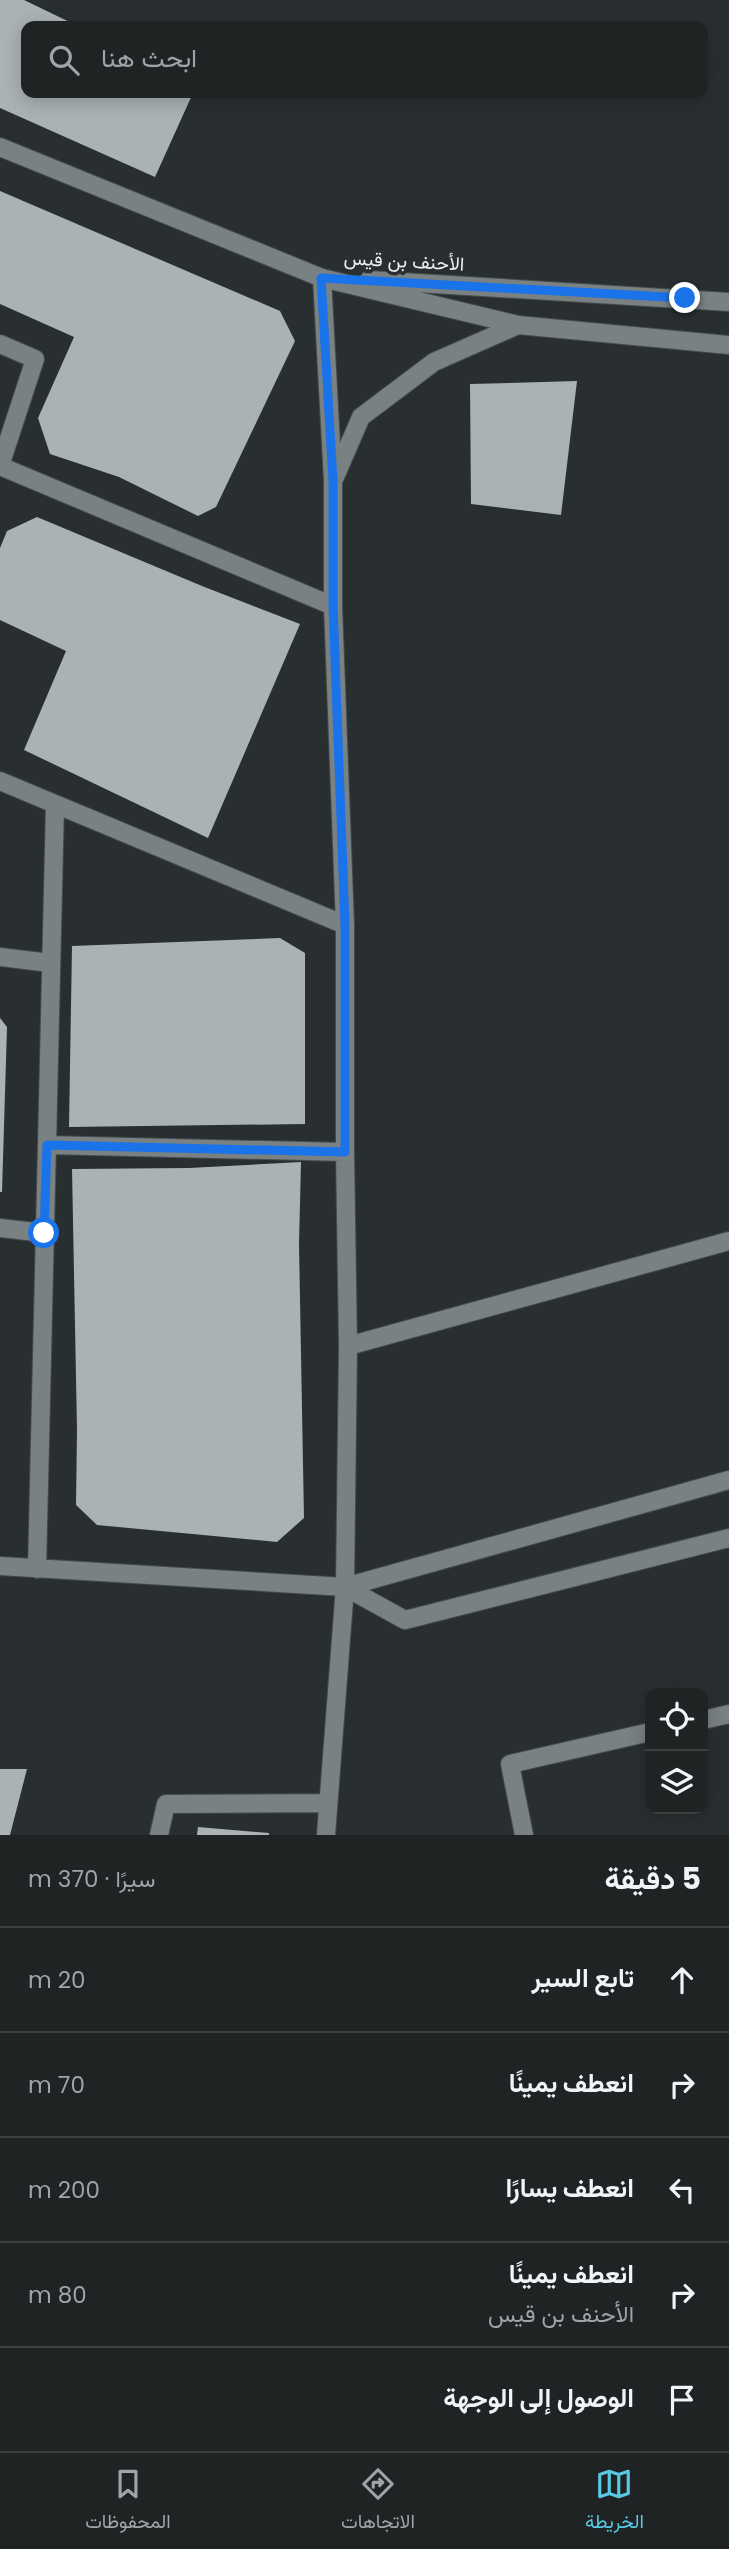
<!DOCTYPE html>
<html lang="ar">
<head>
<meta charset="utf-8">
<style>
	:root { --surface:#1f2324; --page:#2c2f31; --text:#f1f3f6; --muted:#a1a4a6; --line:#3c4041; --accent:#58c9e3 }
	body { margin:0; font-family:Poppins,Vazirmatn,sans-serif; background:var(--page); color:var(--text); direction:rtl }
	.controls { position:absolute; right:21px; bottom:21px; display:grid; overflow:hidden; border-radius:14px; box-shadow:0 4px 18px #0003 }
	.controls button { width:63px; height:63px; display:grid; place-items:center; padding:0; border:0; border-bottom:2px solid var(--line); background:var(--surface); color:var(--text); font:35px sans-serif }
	.stop { position:absolute; width:21px; height:21px; margin:-16px; border:5px solid #1a73e8; border-radius:50%; background:#fff }
	.stop.end { background:#1a73e8; border-color:#fff; box-shadow:0 2px 7px #0008 }
	.list { margin:0; padding:0; list-style:none }
	h2 { display:flex; justify-content:space-between; align-items:center; height:91px; margin:0; padding:0 28px; font-size:30px }
	h2 small { font-size:23px; font-weight:400; color:var(--muted) }
	.list li { display:grid; grid-template-columns:46px 1fr auto; gap:21px; align-items:center; box-sizing:border-box; height:105px; padding:0 28px; border-top:2px solid var(--line) }
	.list b { display:block; font-size:26px; white-space:nowrap }
	.list p { margin:0; font-size:23px; white-space:nowrap; color:var(--muted) }
	.list em { font-size:23px; font-style:normal; color:var(--muted) }
	.icon { flex:none; width:38px; height:38px; fill:none; stroke:currentColor; stroke-width:2; stroke-linecap:round; stroke-linejoin:round }
	.map { position:relative; flex:none; width:729px; height:1835px; overflow:hidden; direction:ltr }
	.search { position:absolute; background:var(--surface); box-shadow:0 4px 18px #0003; left:21px; right:21px; top:21px; height:77px; display:flex; align-items:center; gap:18px; box-sizing:border-box; padding:0 24px; border-radius:14px; color:var(--muted); font-size:26px }
	.sheet { height:616px; background:var(--surface) }
	nav { display:flex; justify-content:space-around; align-items:center; box-sizing:border-box; height:98px; border-top:2px solid var(--line); background:var(--surface); font-size:19px; color:var(--muted) }
	nav a { display:grid; justify-items:center; gap:4px }
	nav .on { color:var(--accent) }
	.map>svg:first-child { display:block }
	.building { fill:#aab2b4 }
	.lines { fill:none; stroke-linecap:round; stroke-linejoin:round }
	.minor-casing { stroke:#454b4c; stroke-width:20 }
	.tertiary-casing { stroke:#454b4c; stroke-width:20 }
	.minor { stroke:#7a8183; stroke-width:18 }
	.tertiary { stroke:#7a8183; stroke-width:18 }
	.route { stroke:#1a73e8; stroke-width:9 }
	.labels { text-anchor:middle; dominant-baseline:central; stroke-width:7; stroke-linejoin:round; paint-order:stroke }
	.street-label { font-size:19px; fill:#eaeeef; stroke:#292f30 }
</style>
</head>
<body>
<div class="map">
<svg width="729" height="1835" viewBox="0 0 729 1835">
	<rect width="100%" height="100%" fill="#292f30"/>
	<path class="building" d="M0 0H24L78 26H26V93H193L155 177 0 108Z
		M0 191 280 311 295 341 216 507 198 516 119 477 50 454 38 418 74 337 0 304Z
		M577 381 561 515 471 504 470 384Z
		M37 517 202 586 300 624 208 838 24 750 66 651 0 620V548L7 531Z
		M280 938 305 953V1124L69 1127 72 946Z
		M0 1018 7 1027 2 1192H0Z
		M301 1162 299 1244 304 1518 277 1542 97 1525 76 1505 77 1430 72 1169 189 1168Z
		M0 1769H27L10 1835H0Z
		M198 1827 269 1833V1835H197Z"/>
	<g class="lines">
		<defs>
			<path id="minor" d="M0 147 322 278 333 481V606L345 925V1152L348 1346 345 1587 326 1835
				M0 344 35 359 0 466
				M0 466 333 606
				M335 477 361 417 434 362 518 325
				M0 781 345 925
				M0 957 50 963
				M47 1145 345 1152
				M0 1228 44 1233
				M348 1346 729 1241
				M0 1566 345 1587
				M37 1569 55 804
				M703 1720 729 1714
				M159 1835 166 1804 328 1803
				M524 1835 510 1764 650 1732"/>
			<path id="tertiary" d="M322 278 518 325 729 345
				M369 280 729 302
				M345 1587 405 1620 729 1538
				M345 1587 729 1480"/>
		</defs>
		<use href="#minor" class="minor-casing"/>
		<use href="#tertiary" class="tertiary-casing"/>
		<use href="#minor" class="minor"/>
		<use href="#tertiary" class="tertiary"/>
	</g>
	<g class="lines">
		<path class="route" d="M44 1233 47 1145 345 1152V925L333 606V481L321 278 685 298"/>
	</g>
	<g class="labels">
		<g class="street-label">
			<text transform="translate(404 261) rotate(3)">الأحنف بن قيس</text>
		</g>
	</g>
</svg>
<div class="controls">
<button><svg class="icon" aria-label="locate" viewBox="0 0 24 24"><circle cx="12" cy="12" r="6"/><path d="M12 2v4M12 18v4M2 12h4M18 12h4"/></svg></button>
<button><svg class="icon" aria-label="layers" viewBox="0 0 24 24"><path d="M12 4l9 5-9 5-9-5zM3 14l9 5 9-5"/></svg></button>
</div>
<div class="stop" style="left:44px;top:1233px"></div>
<div class="stop end" style="left:685px;top:298px"></div>
<div class="search"><svg class="icon" aria-label="search" viewBox="0 0 24 24"><circle cx="10" cy="10" r="6"/><path d="M15 15l6 6"/></svg>ابحث هنا</div>
</div>
<section class="sheet">
<h2>5 دقيقة<small>سيرًا · 370 m</small></h2>
<ul class="list">
<li><svg class="icon" aria-label="ahead" viewBox="0 0 24 24"><path d="M12 20V5M6 11l6-6 6 6"/></svg><div><b>تابع السير</b></div><em>20 m</em></li>
<li><svg class="icon" aria-label="right" viewBox="0 0 24 24"><path d="M7 20v-9h11M14 6l5 5-5 5"/></svg><div><b>انعطف يمينًا</b></div><em>70 m</em></li>
<li><svg class="icon" aria-label="left" viewBox="0 0 24 24"><path d="M17 20v-9H6M10 6l-5 5 5 5"/></svg><div><b>انعطف يسارًا</b></div><em>200 m</em></li>
<li><svg class="icon" aria-label="right" viewBox="0 0 24 24"><path d="M7 20v-9h11M14 6l5 5-5 5"/></svg><div><b>انعطف يمينًا</b><p>الأحنف بن قيس</p></div><em>80 m</em></li>
<li><svg class="icon" aria-label="arrive" viewBox="0 0 24 24"><path d="M6 21V4h12l-3 4 3 4H6"/></svg><div><b>الوصول إلى الوجهة</b></div></li>
</ul>
</section>
<nav>
<a class="on"><svg class="icon" aria-label="map" viewBox="0 0 24 24"><path d="M3 6l6-2 6 2 6-2v14l-6 2-6-2-6 2zM9 4v14M15 6v14"/></svg>الخريطة</a>
<a><svg class="icon" aria-label="directions" viewBox="0 0 24 24"><path d="M12 3l9 9-9 9-9-9zM9 14v-3h6M13 9l2 2-2 2"/></svg>الاتجاهات</a>
<a><svg class="icon" aria-label="saved" viewBox="0 0 24 24"><path d="M7 4h10v16l-5-4-5 4z"/></svg>المحفوظات</a>
</nav>
</body>
</html>
